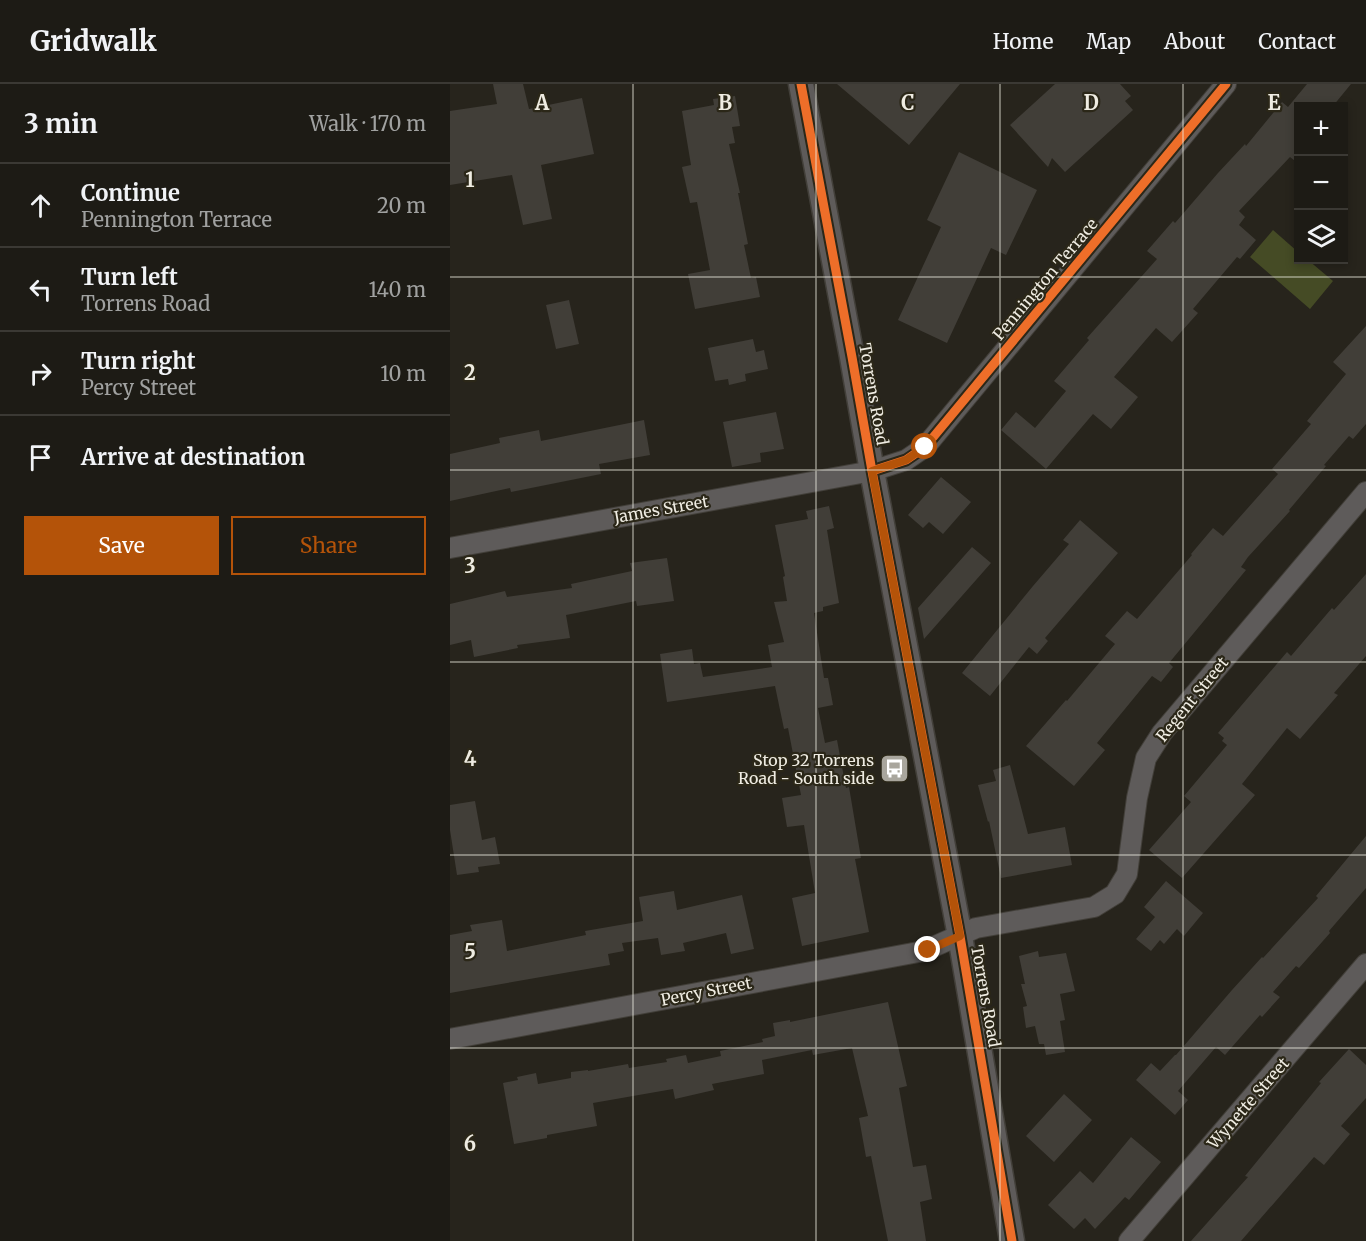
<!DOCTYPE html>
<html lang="en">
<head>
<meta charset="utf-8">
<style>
	:root { --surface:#1d1b15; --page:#25241e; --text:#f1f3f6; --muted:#a0a1a0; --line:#3b3934; --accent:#b45309 }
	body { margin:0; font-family:Merriweather,serif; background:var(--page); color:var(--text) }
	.controls { position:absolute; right:18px; top:18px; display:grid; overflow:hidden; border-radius:0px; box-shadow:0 3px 9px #0003 }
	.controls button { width:54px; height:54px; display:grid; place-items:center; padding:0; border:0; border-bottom:2px solid var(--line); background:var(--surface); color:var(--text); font:30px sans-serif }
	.stop { position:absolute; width:18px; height:18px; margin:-14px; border:4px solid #b45309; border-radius:50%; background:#fff }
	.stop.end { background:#b45309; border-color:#fff; box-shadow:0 2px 6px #0008 }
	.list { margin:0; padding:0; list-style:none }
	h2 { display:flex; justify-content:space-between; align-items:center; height:78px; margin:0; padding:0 24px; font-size:26px }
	h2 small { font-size:20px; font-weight:400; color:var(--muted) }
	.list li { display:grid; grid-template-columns:39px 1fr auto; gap:18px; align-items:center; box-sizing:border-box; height:84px; padding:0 24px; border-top:2px solid var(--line) }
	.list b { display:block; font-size:22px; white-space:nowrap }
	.list p { margin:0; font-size:20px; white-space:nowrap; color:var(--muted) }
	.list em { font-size:20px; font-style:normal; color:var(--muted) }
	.actions { display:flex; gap:12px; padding:18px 24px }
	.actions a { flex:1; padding:14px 0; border:2px solid var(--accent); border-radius:0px; text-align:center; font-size:21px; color:var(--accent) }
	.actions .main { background:var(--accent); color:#fff }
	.icon { flex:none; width:33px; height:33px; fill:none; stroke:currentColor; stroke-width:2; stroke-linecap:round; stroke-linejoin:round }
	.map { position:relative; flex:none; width:916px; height:1157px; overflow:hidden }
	header { display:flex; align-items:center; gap:36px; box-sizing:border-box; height:84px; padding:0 30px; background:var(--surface); border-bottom:2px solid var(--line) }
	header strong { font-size:28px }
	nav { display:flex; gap:33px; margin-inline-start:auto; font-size:21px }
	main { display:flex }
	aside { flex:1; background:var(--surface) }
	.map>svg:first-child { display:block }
	.green { fill:#454b25 }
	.building { fill:#413e38 }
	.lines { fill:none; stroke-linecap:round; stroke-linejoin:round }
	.minor-casing { stroke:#423f39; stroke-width:22 }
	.tertiary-casing { stroke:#423f39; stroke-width:27 }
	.minor { stroke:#5e5b5a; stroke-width:20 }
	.tertiary { stroke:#5e5b5a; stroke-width:24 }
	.cycleway-casing { stroke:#2b2718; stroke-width:13 }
	.cycleway { stroke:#ee6e29; stroke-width:9 }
	.route { stroke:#b45309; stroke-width:8 }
	.grid { fill:none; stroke:#efece2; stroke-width:1.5; stroke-opacity:0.55 }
	.labels { text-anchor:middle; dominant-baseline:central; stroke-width:4.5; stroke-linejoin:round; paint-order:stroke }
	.street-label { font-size:16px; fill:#efece2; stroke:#2b2718 }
	.poi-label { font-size:16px; fill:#efece2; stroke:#2b2718; text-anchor:end }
	.grid-label { font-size:20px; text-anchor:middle; font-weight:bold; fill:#efece2; stroke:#2b2718; stroke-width:4.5; stroke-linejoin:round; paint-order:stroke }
</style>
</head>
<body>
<header>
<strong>Gridwalk</strong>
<nav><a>Home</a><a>Map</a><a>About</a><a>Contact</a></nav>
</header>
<main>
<aside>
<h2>3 min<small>Walk · 170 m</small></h2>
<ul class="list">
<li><svg class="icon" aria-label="ahead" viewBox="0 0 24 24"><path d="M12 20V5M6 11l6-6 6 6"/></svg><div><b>Continue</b><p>Pennington Terrace</p></div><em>20 m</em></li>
<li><svg class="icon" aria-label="left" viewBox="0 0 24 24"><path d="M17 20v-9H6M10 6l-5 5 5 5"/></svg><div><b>Turn left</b><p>Torrens Road</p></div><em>140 m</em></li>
<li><svg class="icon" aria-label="right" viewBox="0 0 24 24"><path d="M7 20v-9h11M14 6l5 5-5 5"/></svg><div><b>Turn right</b><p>Percy Street</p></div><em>10 m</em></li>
<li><svg class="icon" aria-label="arrive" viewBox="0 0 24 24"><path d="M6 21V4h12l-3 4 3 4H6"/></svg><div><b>Arrive at destination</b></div></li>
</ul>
<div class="actions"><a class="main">Save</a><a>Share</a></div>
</aside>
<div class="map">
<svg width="916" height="1157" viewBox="0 0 916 1157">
	<rect width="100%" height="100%" fill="#27241c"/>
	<path class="green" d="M823 146 848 168V176H858L883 197 860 225 800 173Z"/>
	<path class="building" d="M43 0H73L79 25 132 14 144 70 91 81 102 135 73 141 62 91 0 101V27L47 20Z
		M387 0H510L459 61Z
		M605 0H670L681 12 675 17 683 26 615 88 602 74 598 83 560 41Z
		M857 0H901L883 22H849V80L840 73 789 127 795 133 789 141 806 156 790 175 787 173 743 225 748 229 722 258 706 244 664 293 688 313 661 345 643 330 596 385 551 346 566 328 585 344 616 307 604 297 639 256 637 254 707 175 697 167 723 137 725 139 768 89 795 60 796 62 832 18 838 23Z
		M285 12 290 42 282 43 285 59 279 60 290 109H288L298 160 294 161 301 194 306 193 310 213 245 225 238 190 260 186 247 118 240 119 232 83 241 81 232 27 264 21 263 15Z
		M509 68 587 106 556 171 541 164 497 259 448 236 491 143 477 136Z
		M119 216 129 260 106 265 96 221Z
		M916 242V340L903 355 899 352 874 381 876 382 839 426 840 427 798 473 791 483 796 486 719 579 723 583 711 598 702 592 647 659 655 666 624 702 576 662 616 616 617 617 665 560 655 552 677 527 687 535 742 471 741 470 763 444 773 452 828 390 822 385 861 340 857 337 896 290 883 278Z
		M303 255 306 268 314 266 318 285 295 290 296 297 279 301 278 295 265 297 258 264Z
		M326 328 334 365 310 369 311 378 282 383 273 338Z
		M194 336 200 371 149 380 151 390 61 408 60 404 0 417V370L50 359 49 354 89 346 91 357Z
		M491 393 521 418 493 450 479 438 473 444 458 431Z
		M379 422 384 444 377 446 389 519 373 523V527L364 529 374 594H378L383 621 368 624 375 659 387 656 396 704 399 703 411 774 405 775 419 848 352 862 342 814 365 809 354 741 337 743 332 714 351 711 338 644 334 645 325 602 217 618 210 570 242 565 244 580 250 579 253 593 322 583 318 561 334 558 324 518 337 517 333 493 335 492 325 441 358 435 356 427Z
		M630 436 668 469 595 554 598 557 587 570 579 563 540 612 512 589 583 502 619 460 613 456Z
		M522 463 541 479 474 555 468 524Z
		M217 474 224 517 187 522 186 517 116 531 120 554 67 561 68 564 24 573 21 556 0 561V520L55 507 57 513 122 504 121 500 182 487 180 479Z
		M916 490V572L884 609 888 611 850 655 837 644 792 700 805 711 732 794 699 766 741 718 734 712 777 661 772 657 774 654 768 649 837 568 841 572 882 524 884 526Z
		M560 681 578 750 615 743 622 781 551 794 539 737 538 738 528 701 546 697 543 686Z
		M25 717 32 756 45 753 50 780 28 783 29 788 7 791 0 746V721Z
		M916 752V804L879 847 880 849 849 884 846 882 823 908 830 913 812 933 810 931 775 971 766 963 728 1007 738 1016 725 1031 686 996 701 979 710 987 725 971H726L782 906 812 873 813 874 868 814 866 812Z
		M716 797 753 829 734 852 727 845 714 860 710 856 701 867 686 855 705 833 694 823Z
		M224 807 227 826 292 811 304 865 281 870 276 849 233 859 235 867 211 871 208 854 172 859 174 867 158 870 160 881 0 909V851L22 847 20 841 52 836 57 867 136 851 135 847 193 837 189 813Z
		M588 867 589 873 616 869 625 907 610 910 615 936 610 937 615 968 596 971 594 960H589L585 942 576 944 573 923 577 922 571 900H575L569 872Z
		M438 918 457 1002 449 1004 463 1083 476 1081 482 1115 470 1118 476 1157H438L421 1072 416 1073 409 1034 418 1032 402 964 363 971 362 966 312 976 314 990 262 1000 264 1006 225 1015 223 1005 143 1019 147 1042 97 1051V1054L64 1060 53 999 68 996 67 993 86 989 88 1000 121 994V988L138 986V987L178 980 179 984 217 978 216 975 236 971 238 979 271 972 270 967 313 958 312 955 325 952 323 939 340 936V938Z
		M899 965 916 981V1014L891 1042 900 1050 874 1081 864 1073 791 1157H741L798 1093 795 1092 871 999 869 998Z
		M614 1010 642 1036 604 1078 576 1052Z
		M681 1053 711 1078 679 1116 675 1113 645 1145 635 1134 624 1145 598 1121 630 1087 643 1099Z"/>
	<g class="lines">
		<defs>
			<path id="minor" d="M0 464 422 387 456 376 475 363 776 0
				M0 955 474 867 526 844 644 823 665 810 677 790 687 714 696 674 712 649 916 408
				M679 1157 916 880"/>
			<path id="tertiary" d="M351 0 402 273 422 387 510 852 562 1157"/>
		</defs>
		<use href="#minor" class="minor-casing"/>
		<use href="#tertiary" class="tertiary-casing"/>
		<use href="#minor" class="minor"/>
		<use href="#tertiary" class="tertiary"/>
		<defs>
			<path id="cycleway" d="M351 0 402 273 422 387 510 852 562 1157
				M422 387 456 376 475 363 776 0"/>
		</defs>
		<use href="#cycleway" class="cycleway-casing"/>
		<use href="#cycleway" class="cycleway"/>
	</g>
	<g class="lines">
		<path class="route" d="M475 363 456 376 422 387 510 852 478 866"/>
	</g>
	<path class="grid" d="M183 0V1157M366 0V1157M550 0V1157M733 0V1157M0 193H916M0 386H916M0 578H916M0 771H916M0 964H916"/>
	<defs>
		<symbol id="bus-square" viewBox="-11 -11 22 22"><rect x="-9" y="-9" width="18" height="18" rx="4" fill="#a9a69d" stroke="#2b2718"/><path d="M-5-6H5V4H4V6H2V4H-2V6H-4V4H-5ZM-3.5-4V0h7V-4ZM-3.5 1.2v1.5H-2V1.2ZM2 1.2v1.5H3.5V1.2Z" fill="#fff"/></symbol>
	</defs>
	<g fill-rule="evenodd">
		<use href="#bus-square" x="428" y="668" width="33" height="33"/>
	</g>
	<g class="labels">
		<g class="street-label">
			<text transform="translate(595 195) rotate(-50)">Pennington Terrace</text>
			<text transform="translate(424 310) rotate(80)">Torrens Road</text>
			<text transform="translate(211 425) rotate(-10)">James Street</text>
			<text transform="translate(742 615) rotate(-51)">Regent Street</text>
			<text transform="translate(256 907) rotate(-11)">Percy Street</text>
			<text transform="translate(536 912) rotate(80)">Torrens Road</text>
			<text transform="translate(798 1019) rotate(-49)">Wynette Street</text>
		</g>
		<g class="poi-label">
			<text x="424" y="676">Stop 32 Torrens<tspan x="424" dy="18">Road - South side</tspan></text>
		</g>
	</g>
	<g class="grid-label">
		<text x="92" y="26">A</text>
		<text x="275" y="26">B</text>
		<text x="458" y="26">C</text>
		<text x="641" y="26">D</text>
		<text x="824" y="26">E</text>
		<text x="20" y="103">1</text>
		<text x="20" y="296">2</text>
		<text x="20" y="489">3</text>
		<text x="20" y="682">4</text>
		<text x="20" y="875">5</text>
		<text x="20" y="1067">6</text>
	</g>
</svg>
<div class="controls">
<button>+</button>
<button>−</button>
<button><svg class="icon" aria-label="layers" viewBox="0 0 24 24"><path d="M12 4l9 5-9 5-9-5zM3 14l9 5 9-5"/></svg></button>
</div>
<div class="stop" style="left:475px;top:363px"></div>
<div class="stop end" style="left:478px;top:866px"></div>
</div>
</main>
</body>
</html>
